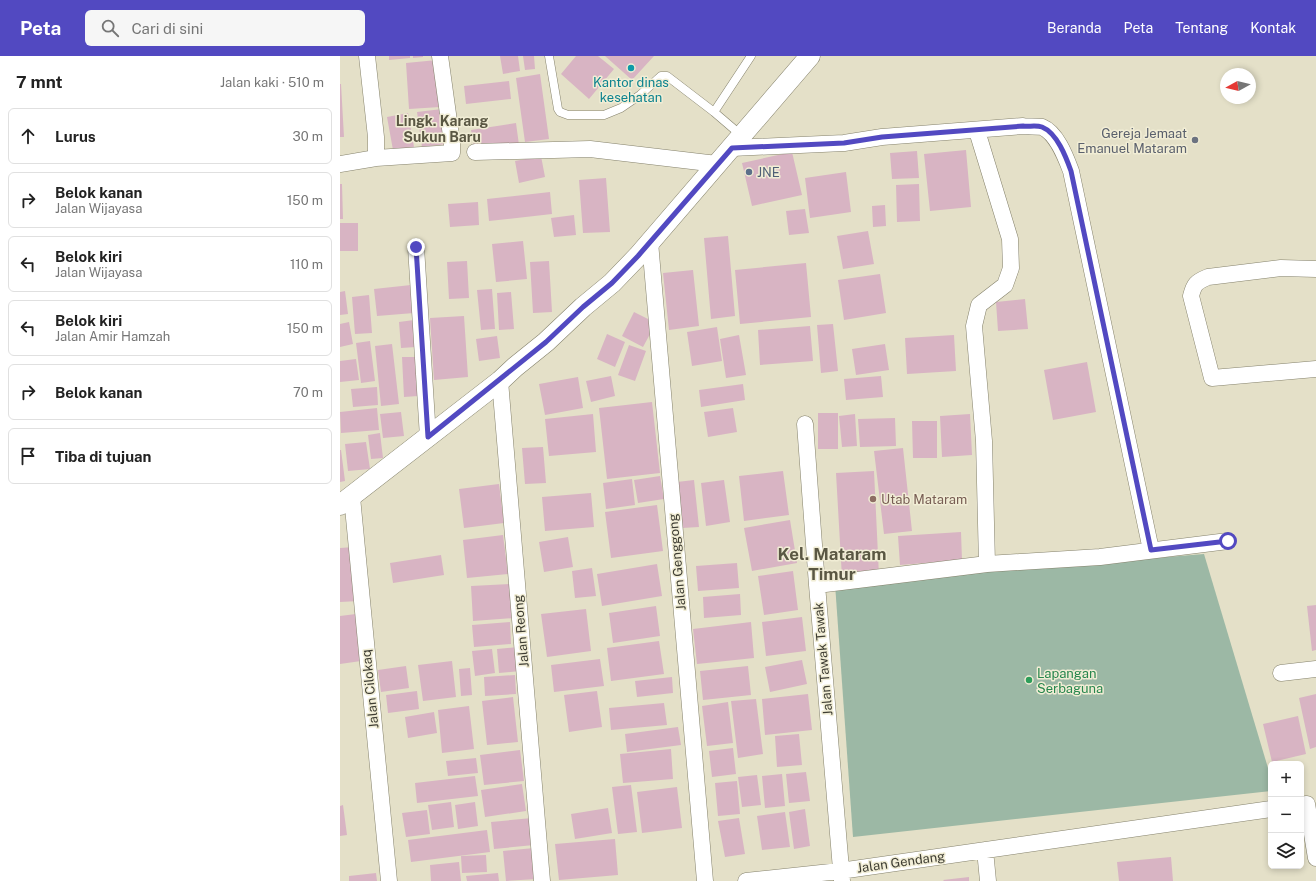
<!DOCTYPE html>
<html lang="id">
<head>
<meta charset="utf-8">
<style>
	:root { --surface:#fff; --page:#f6f6f6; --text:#222; --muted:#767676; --line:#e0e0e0; --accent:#5249c1 }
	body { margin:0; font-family:"Public Sans",sans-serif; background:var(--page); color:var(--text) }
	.controls { position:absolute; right:12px; bottom:12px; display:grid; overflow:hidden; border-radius:6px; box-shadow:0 2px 6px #0003 }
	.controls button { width:36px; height:36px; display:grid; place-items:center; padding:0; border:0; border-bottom:1px solid var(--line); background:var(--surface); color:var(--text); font:20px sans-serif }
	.compass { position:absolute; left:880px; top:12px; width:36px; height:36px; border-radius:50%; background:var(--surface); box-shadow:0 2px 6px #0003; rotate:262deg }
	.stop { position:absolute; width:12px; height:12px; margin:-9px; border:3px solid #5249c1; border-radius:50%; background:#fff }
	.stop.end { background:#5249c1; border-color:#fff; box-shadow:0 1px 4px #0008 }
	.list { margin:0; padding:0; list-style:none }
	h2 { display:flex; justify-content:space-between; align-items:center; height:52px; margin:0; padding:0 16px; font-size:17px }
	h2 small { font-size:13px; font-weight:400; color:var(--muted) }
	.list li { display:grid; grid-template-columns:26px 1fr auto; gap:12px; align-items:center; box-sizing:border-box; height:56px; margin:0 8px 8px; padding:0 8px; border:1px solid var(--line); border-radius:6px }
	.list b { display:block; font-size:15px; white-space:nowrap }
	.list p { margin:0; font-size:13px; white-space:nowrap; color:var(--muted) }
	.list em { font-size:13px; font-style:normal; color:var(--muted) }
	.icon { flex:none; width:22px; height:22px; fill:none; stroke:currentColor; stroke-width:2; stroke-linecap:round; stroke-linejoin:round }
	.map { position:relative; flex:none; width:976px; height:825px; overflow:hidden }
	header { display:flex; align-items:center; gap:24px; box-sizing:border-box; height:56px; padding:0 20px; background:var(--accent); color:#fff }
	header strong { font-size:19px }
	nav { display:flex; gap:22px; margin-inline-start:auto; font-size:14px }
	.search { width:280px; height:36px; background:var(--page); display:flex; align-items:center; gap:10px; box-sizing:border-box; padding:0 14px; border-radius:6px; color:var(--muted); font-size:15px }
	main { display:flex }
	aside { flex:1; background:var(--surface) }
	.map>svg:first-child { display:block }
	.green { fill:#9cb8a5 }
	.building { fill:#d8b4c3 }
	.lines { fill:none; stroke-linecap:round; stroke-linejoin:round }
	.service-casing { stroke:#85826c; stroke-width:9 }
	.minor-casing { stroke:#85826c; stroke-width:17 }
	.tertiary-casing { stroke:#85826c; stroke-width:21 }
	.service { stroke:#fff; stroke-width:8 }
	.minor { stroke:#fff; stroke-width:16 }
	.tertiary { stroke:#fff; stroke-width:20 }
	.route { stroke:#5249c1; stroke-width:5 }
	.culture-dot { fill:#0f9aa8; stroke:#f1edd5; stroke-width:1.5 }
	.worship-dot { fill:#6b7280; stroke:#f1edd5; stroke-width:1.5 }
	.service-dot { fill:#5c6f8a; stroke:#f1edd5; stroke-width:1.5 }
	.education-dot { fill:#8d6e63; stroke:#f1edd5; stroke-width:1.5 }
	.leisure-dot { fill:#2e9e5b; stroke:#f1edd5; stroke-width:1.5 }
	.labels { text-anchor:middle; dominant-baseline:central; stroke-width:3; stroke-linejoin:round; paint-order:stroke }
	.culture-label { font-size:13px; fill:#0d838f; stroke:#f1edd5 }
	.worship-label { font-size:13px; fill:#5b616d; stroke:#f1edd5; text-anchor:end }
	.service-label { font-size:13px; fill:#4e5e75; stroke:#f1edd5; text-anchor:start }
	.education-label { font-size:13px; fill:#785e54; stroke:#f1edd5; text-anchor:start }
	.street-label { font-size:13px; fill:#3e3d33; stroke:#f1edd5 }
	.leisure-label { font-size:13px; fill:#27864d; stroke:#f1edd5; text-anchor:start }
	.neighbourhood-label { font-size:14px; font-weight:bold; fill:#5a5743; stroke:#f1edd5 }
	.district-label { font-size:17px; font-weight:bold; fill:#5a5743; stroke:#f1edd5 }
</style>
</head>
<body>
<header>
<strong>Peta</strong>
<div class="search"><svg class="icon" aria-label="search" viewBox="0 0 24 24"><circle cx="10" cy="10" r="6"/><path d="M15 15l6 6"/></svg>Cari di sini</div>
<nav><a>Beranda</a><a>Peta</a><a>Tentang</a><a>Kontak</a></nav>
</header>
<main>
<aside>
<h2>7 mnt<small>Jalan kaki · 510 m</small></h2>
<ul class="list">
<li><svg class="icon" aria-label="ahead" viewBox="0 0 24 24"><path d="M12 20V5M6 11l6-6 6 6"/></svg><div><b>Lurus</b></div><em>30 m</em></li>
<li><svg class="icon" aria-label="right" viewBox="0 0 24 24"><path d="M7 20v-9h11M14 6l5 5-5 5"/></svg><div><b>Belok kanan</b><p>Jalan Wijayasa</p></div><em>150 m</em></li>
<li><svg class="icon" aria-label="left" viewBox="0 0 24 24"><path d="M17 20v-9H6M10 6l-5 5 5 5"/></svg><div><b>Belok kiri</b><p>Jalan Wijayasa</p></div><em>110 m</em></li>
<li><svg class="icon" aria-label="left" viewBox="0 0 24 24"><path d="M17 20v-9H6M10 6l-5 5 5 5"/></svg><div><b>Belok kiri</b><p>Jalan Amir Hamzah</p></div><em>150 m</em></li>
<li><svg class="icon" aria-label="right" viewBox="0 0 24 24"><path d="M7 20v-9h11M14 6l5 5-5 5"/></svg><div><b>Belok kanan</b></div><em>70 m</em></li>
<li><svg class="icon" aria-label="arrive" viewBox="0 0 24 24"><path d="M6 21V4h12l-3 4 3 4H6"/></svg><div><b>Tiba di tujuan</b></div></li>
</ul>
</aside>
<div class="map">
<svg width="976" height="825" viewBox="0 0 976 825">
	<rect width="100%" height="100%" fill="#e4e0c8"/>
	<path class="green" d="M864 498 931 722V735L513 781 495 528Z"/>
	<path class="building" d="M49 0H70V2L49 4Z
		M73 0H83V1L73 2Z
		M160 0H178L180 15 163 18Z
		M183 0H194L195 13 185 14Z
		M236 0H258L274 13 249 43 221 18Z
		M265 0H314L292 24Z
		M97 4 100 51 69 53 66 7Z
		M200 18 209 83 185 86 176 22Z
		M169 25 171 43 126 48 124 30Z
		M0 28H1L4 81H0Z
		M102 53 106 88 82 91 77 56Z
		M68 57 74 91 53 94 47 61Z
		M176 67 179 89 135 96 131 74Z
		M626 94 631 151 590 155 584 98Z
		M577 95 579 122 552 123 550 97Z
		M452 96 462 139 412 150 402 107Z
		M201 100 205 121 179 127 175 105Z
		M506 116 511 156 470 162 465 122Z
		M266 122 270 176 243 177 239 124Z
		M0 128H2L3 163H0Z
		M579 128 580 165 557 166 556 129Z
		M210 136 212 158 149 165 147 143Z
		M138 146 139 169 110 171 108 148Z
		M545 149 546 170 533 171 532 150Z
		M465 153 469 177 449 179 446 155Z
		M234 159 236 179 214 181 211 162Z
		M0 167H18V195H0Z
		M528 175 534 208 503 213 497 180Z
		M388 180 395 260 371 263 364 182Z
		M183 185 187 223 156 226 152 188Z
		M127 205 129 242 109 243 107 206Z
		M209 205 212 256 193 257 190 206Z
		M466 207 471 261 400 268 395 214Z
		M353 214 359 270 329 274 323 217Z
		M540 218 546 257 504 264 498 224Z
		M71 229 74 257 37 260 34 233Z
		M152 233 155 273 141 274 137 234Z
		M5 235 8 258 0 259V236Z
		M171 236 174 273 159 274 157 237Z
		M29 239 32 277 15 278 12 241Z
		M685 243 688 273 658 275 656 246Z
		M294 256 316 267 303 291 282 280Z
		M124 260 128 321 94 324 90 262Z
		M74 264 76 291 61 292 59 266Z
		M9 266 13 288 0 291V268Z
		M493 268 498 315 481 317 477 269Z
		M470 270 473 305 420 309 418 274Z
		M377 271 382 305 352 310 347 276Z
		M267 278 285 286 275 311 257 303Z
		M399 279 406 319 386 322 380 283Z
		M614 279 616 315 567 318 565 282Z
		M157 280 160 302 139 305 136 283Z
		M30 285 35 325 21 327 16 287Z
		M52 288 59 348 41 350 35 290Z
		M545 288 549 314 516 319 512 293Z
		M289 289 306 295 295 325 278 319Z
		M62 301H77L78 340 64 341Z
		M16 303 19 324 0 326V305Z
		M747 306 756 356 713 364 704 314Z
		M271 320 275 340 251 346 246 325Z
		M541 320 543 341 506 344 504 323Z
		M238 321 243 352 205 359 199 328Z
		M403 328 405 344 361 351 359 334Z
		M37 331 38 349 13 351 11 333Z
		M312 346 320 417 267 423 259 352Z
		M37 352 39 374 1 377 0 356Z
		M393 352 397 376 368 381 364 356Z
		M61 356 64 380 43 382 40 358Z
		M478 357H498V393H478Z
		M253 358 256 396 209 400 205 363Z
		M515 358 517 390 502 391 499 360Z
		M630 358 632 399 602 401 600 360Z
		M555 362 556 390 520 391 518 363Z
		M572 365H597V402H573Z
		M40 377 43 402 31 403 28 379Z
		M26 386 30 413 8 415 5 388Z
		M203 391 206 427 185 428 182 392Z
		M563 392 572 475 544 478 534 395Z
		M0 394H1L5 425 0 426Z
		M443 415 449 459 404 465 399 420Z
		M534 415 539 520 502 522 496 417Z
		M320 420 324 443 298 447 294 424Z
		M292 423 295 449 266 453 263 427Z
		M354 424 359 471 342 472 337 426Z
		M384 424 390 466 366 470 361 427Z
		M159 428 164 467 124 472 119 433Z
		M251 437 254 471 205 475 202 441Z
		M317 449 323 495 271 502 265 456Z
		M450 464 457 507 412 515 404 472Z
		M621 476 622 504 560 509 558 480Z
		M163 479 168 518 127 522 123 484Z
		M228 481 233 511 204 516 199 486Z
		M14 491 19 545 0 546V492Z
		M101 499 104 519 53 527 50 507Z
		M397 507 399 532 358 535 356 510Z
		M317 508 322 540 262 550 257 518Z
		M252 512 256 540 235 542 232 515Z
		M453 515 458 554 424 559 418 520Z
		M172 528 174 562 133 565 131 530Z
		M400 538 401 559 364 562 363 541Z
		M976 549V594L972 595 967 550Z
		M316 550 320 580 273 587 269 557Z
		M246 553 251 595 207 601 201 558Z
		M16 558 21 605 0 608V560Z
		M462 561 466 595 426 600 422 566Z
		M170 566 171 588 134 591 132 569Z
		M411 566 414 602 357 608 353 573Z
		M319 585 324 618 271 625 267 592Z
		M178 591 180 615 159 617 157 593Z
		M152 593 155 617 135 620 132 595Z
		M260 603 264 630 214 636 211 609Z
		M462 604 467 628 430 636 425 611Z
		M112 605 116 641 83 645 78 609Z
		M66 610 69 632 41 636 38 614Z
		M408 610 411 639 363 644 360 615Z
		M130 612 132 639 121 640 119 613Z
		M175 619 176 638 145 640 144 621Z
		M332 621 333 637 297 641 295 625Z
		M77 635 79 653 48 657 46 639Z
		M257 635 262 671 229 676 224 639Z
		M468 638 472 674 425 679 422 643Z
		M976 638V691L970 693 959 642Z
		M173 641 178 686 147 689 142 645Z
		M416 643 423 698 398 702 391 645Z
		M388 646 393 687 367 690 362 650Z
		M324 647 327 669 271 674 269 652Z
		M129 650 134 693 102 697 98 654Z
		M94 656 97 677 68 682 65 661Z
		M958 660 966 698 932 706 923 668Z
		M338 671 341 689 287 696 285 678Z
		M459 678 462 709 437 711 435 680Z
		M393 692 396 718 372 721 369 695Z
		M331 693 333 723 283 727 280 698Z
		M180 694 184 725 144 729 140 699Z
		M136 702 138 717 108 720 106 705Z
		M466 716 470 745 449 747 446 718Z
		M442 718 445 750 425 752 422 720Z
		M417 719 421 749 402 751 398 721Z
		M135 720 138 740 77 747 75 727Z
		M397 725 400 758 378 760 375 727Z
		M182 728 186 755 145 761 141 734Z
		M291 729 297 776 278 778 272 731Z
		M337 731 342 772 302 777 297 736Z
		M111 746 114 771 92 774 88 749Z
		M135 746 138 770 118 773 115 749Z
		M3 749 7 779 0 780V750Z
		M268 752 272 777 235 783 231 758Z
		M465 753 470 790 454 793 449 756Z
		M87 754 90 778 66 781 62 757Z
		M445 756 450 791 422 794 417 760Z
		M192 762 194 789 154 793 151 766Z
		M399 762 405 798 385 801 378 765Z
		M147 774 150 796 71 806 68 784Z
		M275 783 278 819 219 824 215 788Z
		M194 792 197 823 166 825 163 795Z
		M146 799 147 816 122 817 121 800Z
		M831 801 833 825H779L777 806Z
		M119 806 121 825H91L90 809Z
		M36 817 37 825H9V820Z
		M158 817 159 825H127L126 820Z
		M629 821V825H604L603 824Z"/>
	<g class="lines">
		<defs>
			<path id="service" d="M209 0 218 53 220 56 228 59H264L281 52 300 39 321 20H327L374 56 411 0
				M374 56 402 80"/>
			<path id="minor" d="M637 75 670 183 671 212 665 229 639 249 634 270 644 385 647 508
				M392 92 504 87 542 81 683 70C688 71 696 70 702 71 717 77 726 102 731 115L811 494
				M135 96 250 93 377 108
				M36 102 112 97V87L100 0
				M0 108 36 102V81L27 0
				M310 186 365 825
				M76 191 88 381
				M976 213 941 212 868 221C856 226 854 228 851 240L872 322 976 313
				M160 325 202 825
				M465 368 477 529 502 825
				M12 441 49 825
				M477 529 647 508 760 501 888 485
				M941 617 976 613
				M961 749 967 748 976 802
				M645 794 648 825
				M406 825 500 815 931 753"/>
			<path id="tertiary" d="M0 449 160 325 175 311 206 286 243 251 272 227 298 200 470 0"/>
		</defs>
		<use href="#service" class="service-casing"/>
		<use href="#minor" class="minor-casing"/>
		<use href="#tertiary" class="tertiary-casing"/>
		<use href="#service" class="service"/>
		<use href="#minor" class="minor"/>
		<use href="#tertiary" class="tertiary"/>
	</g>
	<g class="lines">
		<path class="route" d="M76 191 88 381 206 286 243 251 272 227 298 200 392 92 504 87 542 81 683 70C688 71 696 69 702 71 717 77 726 101 731 115L811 494 888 485"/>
	</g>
	<circle class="culture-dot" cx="291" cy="12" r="4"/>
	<circle class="worship-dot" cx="855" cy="84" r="4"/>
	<circle class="service-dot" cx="409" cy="116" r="4"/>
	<circle class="education-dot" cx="533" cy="443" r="4"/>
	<circle class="leisure-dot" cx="689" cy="624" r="4"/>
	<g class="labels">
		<g class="culture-label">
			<text x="291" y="26">Kantor dinas<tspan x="291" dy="15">kesehatan</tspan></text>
		</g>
		<g class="worship-label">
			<text x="847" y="77">Gereja Jemaat<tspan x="847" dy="15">Emanuel Mataram</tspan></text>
		</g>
		<g class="service-label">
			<text x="417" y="116">JNE</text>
		</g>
		<g class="education-label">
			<text x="541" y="443">Utab Mataram</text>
		</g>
		<g class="street-label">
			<text transform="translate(337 506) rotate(-95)">Jalan Genggong</text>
			<text transform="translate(181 575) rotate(-95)">Jalan Reong</text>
			<text transform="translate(483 603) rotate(-95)">Jalan Tawak Tawak</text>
			<text transform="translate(30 633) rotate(-96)">Jalan Cilokaq</text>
			<text transform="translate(561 806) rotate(-8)">Jalan Gendang</text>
		</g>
		<g class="leisure-label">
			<text x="697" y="617">Lapangan<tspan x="697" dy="15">Serbaguna</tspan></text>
		</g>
		<g class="neighbourhood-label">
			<text x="102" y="65">Lingk. Karang<tspan x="102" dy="16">Sukun Baru</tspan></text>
		</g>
		<g class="district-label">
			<text x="492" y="498">Kel. Mataram<tspan x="492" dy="20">Timur</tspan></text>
		</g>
	</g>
</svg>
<div class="controls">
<button>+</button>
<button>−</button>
<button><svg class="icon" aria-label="layers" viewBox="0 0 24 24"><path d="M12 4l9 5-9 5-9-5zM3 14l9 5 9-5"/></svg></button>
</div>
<svg class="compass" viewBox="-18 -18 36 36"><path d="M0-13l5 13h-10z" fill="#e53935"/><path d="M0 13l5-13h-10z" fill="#767676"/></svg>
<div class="stop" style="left:888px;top:485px"></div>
<div class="stop end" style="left:76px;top:191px"></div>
</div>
</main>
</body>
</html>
